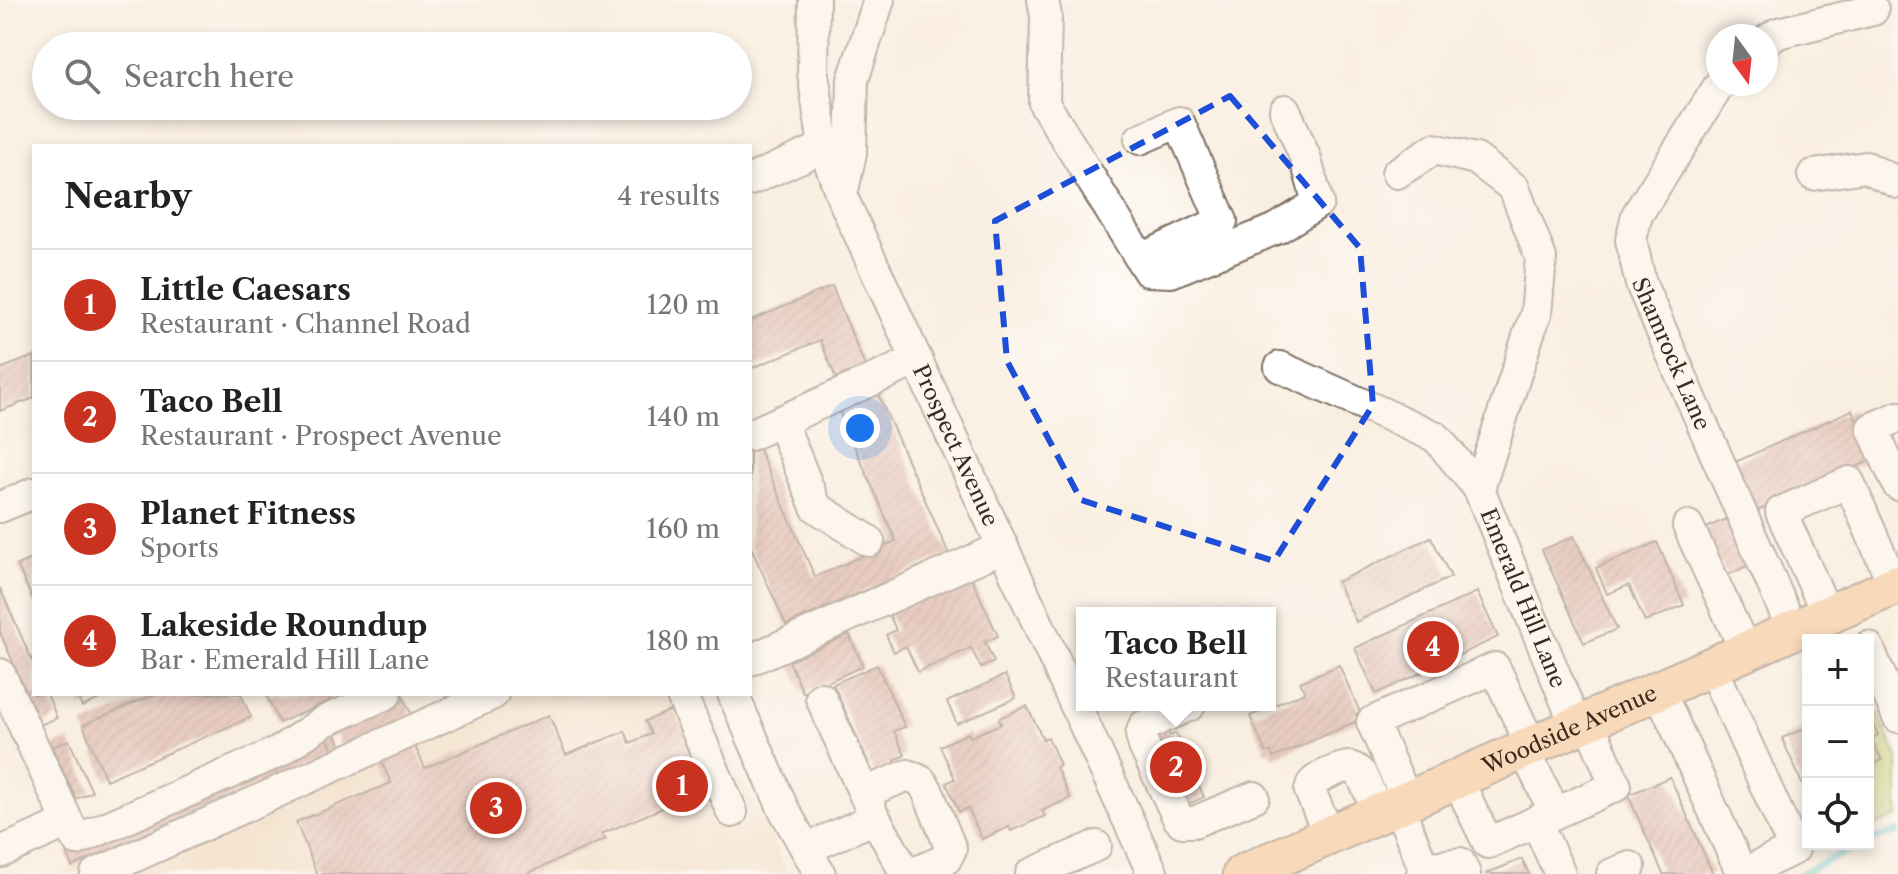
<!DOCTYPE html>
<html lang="en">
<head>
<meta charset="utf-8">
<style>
	:root { --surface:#fff; --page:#f6f6f6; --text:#222; --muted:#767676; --line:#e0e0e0; --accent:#c8321e }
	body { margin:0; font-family:"Libre Caslon Text",serif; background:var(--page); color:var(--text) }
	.controls { position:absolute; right:24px; bottom:24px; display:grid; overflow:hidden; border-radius:0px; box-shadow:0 4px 12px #0003 }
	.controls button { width:72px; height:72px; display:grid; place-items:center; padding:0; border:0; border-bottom:2px solid var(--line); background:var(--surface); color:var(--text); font:40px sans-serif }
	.compass { position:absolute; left:1706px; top:24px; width:72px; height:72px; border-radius:50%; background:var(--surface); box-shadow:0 4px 12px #0003; rotate:165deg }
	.you { position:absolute; left:860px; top:428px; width:28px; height:28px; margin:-20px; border:6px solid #fff; border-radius:50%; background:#1a73e8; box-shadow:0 0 0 12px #1a73e833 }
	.badge { display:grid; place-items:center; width:52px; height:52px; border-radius:50%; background:var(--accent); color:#fff; font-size:26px; font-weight:700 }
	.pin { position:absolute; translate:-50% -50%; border:4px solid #fff; box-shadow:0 2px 8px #0006 }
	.popup { position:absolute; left:1076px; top:607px; width:200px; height:104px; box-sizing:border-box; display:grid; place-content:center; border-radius:0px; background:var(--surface); filter:drop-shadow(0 2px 6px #0005); font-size:26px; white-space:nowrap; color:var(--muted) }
	.popup b { font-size:30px; color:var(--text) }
	.popup::after { content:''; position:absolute; left:50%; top:100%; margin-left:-16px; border:16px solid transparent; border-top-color:var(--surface) }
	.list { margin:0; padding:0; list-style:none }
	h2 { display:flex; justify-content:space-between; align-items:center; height:104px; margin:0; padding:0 32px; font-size:34px }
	h2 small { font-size:26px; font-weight:400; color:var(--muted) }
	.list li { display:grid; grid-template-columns:52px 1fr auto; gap:24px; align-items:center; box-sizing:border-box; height:112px; padding:0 32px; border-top:2px solid var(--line) }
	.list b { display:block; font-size:30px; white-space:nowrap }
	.list p { margin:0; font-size:26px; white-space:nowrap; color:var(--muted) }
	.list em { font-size:26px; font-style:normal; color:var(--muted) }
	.icon { flex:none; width:44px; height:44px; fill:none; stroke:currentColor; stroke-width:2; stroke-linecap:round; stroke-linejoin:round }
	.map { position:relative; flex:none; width:1898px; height:874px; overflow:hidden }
	.search { position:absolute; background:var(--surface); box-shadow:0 4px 12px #0003; left:32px; top:32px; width:720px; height:88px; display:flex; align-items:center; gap:20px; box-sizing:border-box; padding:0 28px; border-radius:44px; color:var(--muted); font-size:30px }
	.panel { position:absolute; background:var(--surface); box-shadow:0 4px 12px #0003; left:32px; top:144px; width:720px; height:552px; border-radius:0px }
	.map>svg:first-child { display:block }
	.built { fill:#eed7bb }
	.grass { fill:url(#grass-tufts); stroke:#807e4a; stroke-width:2 }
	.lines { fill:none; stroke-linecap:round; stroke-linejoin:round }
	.stream { stroke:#5cc9d0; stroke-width:7 }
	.building { fill:url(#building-hatch) }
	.minor-casing { stroke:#7e6f62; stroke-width:34 }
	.major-casing { stroke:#7e6f62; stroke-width:42 }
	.minor { stroke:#fff; stroke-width:30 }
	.major { stroke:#f7be87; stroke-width:38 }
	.marked { fill:none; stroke:#1d4ed8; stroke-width:6; stroke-dasharray:16 10; stroke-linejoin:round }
	.labels { text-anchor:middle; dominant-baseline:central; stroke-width:6; stroke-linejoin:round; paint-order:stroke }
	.street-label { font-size:22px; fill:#3b2a1e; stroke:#fff }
</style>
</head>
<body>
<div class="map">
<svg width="1898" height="874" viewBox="0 0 1898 874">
	<defs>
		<pattern id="grass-tufts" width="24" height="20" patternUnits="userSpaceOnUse" patternTransform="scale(2)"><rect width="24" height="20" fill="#c4d376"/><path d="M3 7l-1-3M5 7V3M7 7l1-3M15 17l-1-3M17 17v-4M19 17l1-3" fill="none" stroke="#a9b566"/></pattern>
		<pattern id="building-hatch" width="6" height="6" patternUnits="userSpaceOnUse" patternTransform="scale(2)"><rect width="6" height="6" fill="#d3a197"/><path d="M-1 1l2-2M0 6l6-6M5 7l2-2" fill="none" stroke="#ac837b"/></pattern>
	</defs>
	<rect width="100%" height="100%" fill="#fff"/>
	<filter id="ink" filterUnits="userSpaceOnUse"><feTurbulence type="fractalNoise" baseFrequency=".0125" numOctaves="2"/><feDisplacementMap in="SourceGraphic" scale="16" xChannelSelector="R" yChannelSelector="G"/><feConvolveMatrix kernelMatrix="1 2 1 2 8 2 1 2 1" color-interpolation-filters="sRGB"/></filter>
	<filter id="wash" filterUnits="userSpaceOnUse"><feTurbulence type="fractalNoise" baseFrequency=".006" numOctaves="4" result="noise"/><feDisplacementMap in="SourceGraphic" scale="32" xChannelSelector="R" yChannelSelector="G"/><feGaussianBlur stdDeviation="1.8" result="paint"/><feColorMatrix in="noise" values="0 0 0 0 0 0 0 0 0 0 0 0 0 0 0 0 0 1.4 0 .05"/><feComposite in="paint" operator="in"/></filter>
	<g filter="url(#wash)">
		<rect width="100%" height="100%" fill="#f9efe1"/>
		<path class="built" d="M460 694H703L788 874H60Z"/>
		<path class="grass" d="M1868 693H1869L1898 758V817L1870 827 1868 822Z"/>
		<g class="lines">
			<path class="stream" d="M1868 841 1898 832
				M1800 874 1862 844"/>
		</g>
		<g id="blocks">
			<path class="building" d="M832 286 865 366 836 378 820 340 750 369V321Z
				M34 356V398L0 411V369Z
				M877 392 949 554 786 625 750 545V446L756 443 815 577 896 541 838 409Z
				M1852 410 1874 459 1755 512 1733 463Z
				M1732 516 1754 563 1726 576 1704 529Z
				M1574 536 1617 629 1584 643 1542 550Z
				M1431 537 1451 577 1356 622 1337 582Z
				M1657 542 1684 605 1645 622 1629 585 1607 594 1596 568Z
				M34 558V602L17 565Z
				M971 577 998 636 985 642 994 662 981 668 971 648 918 672 906 646 894 652 886 635 896 630 889 614Z
				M0 588 34 665V694H47L57 718 40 725 0 632Z
				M1477 592 1498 637 1376 694 1355 648Z
				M849 634 863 666 803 693 789 661Z
				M877 665 905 727 894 731 905 755 895 760 896 763 873 773 833 684Z
				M1339 665 1360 712 1356 714 1359 720 1273 758 1271 751 1266 753 1250 716 1305 692 1300 682Z
				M1005 675 1016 698 957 724 947 702Z
				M76 694H110L82 707Z
				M155 694H241L251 717 106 780 83 725Z
				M266 694H328L331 700 279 723Z
				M403 696 411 714 341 746 333 728Z
				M1027 706 1043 739 1048 737 1060 765 1056 767 1070 798 1042 811 1045 816 1011 831 1009 827 982 839 968 808 959 812 946 783 955 779 940 746 968 733 970 737 1001 724 999 718Z
				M674 709 707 789 601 834 606 839 526 874H317L296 822 391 783 380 759 414 744 425 768 549 715 566 755 625 731 630 743 651 734 645 721Z
				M1868 713 1878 735 1871 739 1882 760 1868 767Z
				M1808 727V797L1782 738Z
				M1166 728 1170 736 1176 733 1204 797 1179 808 1152 734Z
				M327 737 333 750 72 867 66 852Z
				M69 740 92 792 76 799 52 747Z
				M1670 777 1713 874H1663L1628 795Z
				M1522 859 1529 874H1485Z"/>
		</g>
	</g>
	<g filter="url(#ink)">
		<use href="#blocks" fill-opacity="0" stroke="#7e6f62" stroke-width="2"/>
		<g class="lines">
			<defs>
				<g id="minor">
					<path id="s1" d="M814 0 813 73 824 147 842 197 1153 874"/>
					<path d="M1043 0 1046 16 1044 103 1148 271 1171 272 1278 228 1318 203 1305 157 1285 110"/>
					<path d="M1766 41 1778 33 1873 10"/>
					<path id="s2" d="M1720 84 1637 215 1631 240 1641 284 1793 631"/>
					<path d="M1140 139 1179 122 1222 221 1141 259"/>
					<path id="s3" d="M1397 173 1434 149 1476 159 1514 188 1541 258 1536 314 1529 333 1479 489 1576 726"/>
					<path d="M1813 175 1866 167 1898 183"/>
					<path d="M750 180 824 147"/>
					<path d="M842 195 851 153 853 80 879 0"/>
					<path d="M1280 367 1436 437 1479 489"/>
					<path d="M1898 417 1872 428 1898 485"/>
					<path d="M781 421 816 507 869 541"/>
					<path d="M750 435 917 360"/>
					<path d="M0 507 34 493"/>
					<path d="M1688 526 1746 652"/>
					<path d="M1828 616 1781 512 1849 482 1894 586"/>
					<path d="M1868 647 1898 717"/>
					<path d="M750 660 1003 547"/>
					<path d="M1712 667 1794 849 1742 874"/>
					<path d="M0 674 68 822 1 852"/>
					<path d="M1659 690 1742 874"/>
					<path d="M681 694 732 812"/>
					<path d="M733 694 783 808 820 874"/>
					<path d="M821 698 871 809"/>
					<path d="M1190 705 1144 726 1141 735 1144 746 1178 818 1182 822H1194L1254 797"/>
					<path d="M1524 749 1555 813"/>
					<path d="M1457 779 1488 843 1616 786 1588 721"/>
					<path d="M864 793 908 775 921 781 927 790 951 849 946 859 912 874"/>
					<path d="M1407 800 1372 722 1495 668 1531 746"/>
					<path d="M1398 805 1424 868 1422 874"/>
					<path d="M1536 821 1560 874"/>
					<path d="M68 822 77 840 278 752 323 722 386 694"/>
					<path d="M1329 835 1310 791C1311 789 1311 787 1312 784 1315 778 1341 767 1349 767 1356 768 1356 770 1361 774L1379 813"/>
					<path d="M806 849 875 818 906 874"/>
					<path d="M1424 868 1460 863 1465 874"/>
					<path d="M96 874 493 694"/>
					<path d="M1031 874 1096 846"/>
					<path d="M1612 874 1630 867"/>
				</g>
				<g id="major">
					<path id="s4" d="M1242 874 1898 584"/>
				</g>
			</defs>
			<use href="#minor" class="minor-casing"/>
			<use href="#major" class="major-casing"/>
			<use href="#minor" class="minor"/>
			<use href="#major" class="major"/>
		</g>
	</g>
	<path d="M0 0H1898V874H0ZM1230 96 1360 248 1373 405 1274 561 1081 500 1007 361 995 221Z" fill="#f9efe1" fill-opacity=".55" fill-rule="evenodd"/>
	<path class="marked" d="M1230 96 1360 248 1373 405 1274 561 1081 500 1007 361 995 221Z"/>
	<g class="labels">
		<g class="street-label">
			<text stroke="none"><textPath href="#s2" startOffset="302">Shamrock Lane</textPath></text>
			<text stroke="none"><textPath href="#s1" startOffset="474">Prospect Avenue</textPath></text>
			<text stroke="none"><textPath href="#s3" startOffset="568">Emerald Hill Lane</textPath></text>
			<text stroke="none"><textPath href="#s4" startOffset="358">Woodside Avenue</textPath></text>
		</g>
	</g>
</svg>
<div class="controls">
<button>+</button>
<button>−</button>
<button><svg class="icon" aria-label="locate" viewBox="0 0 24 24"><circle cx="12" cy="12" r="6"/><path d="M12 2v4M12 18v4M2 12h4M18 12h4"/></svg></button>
</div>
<svg class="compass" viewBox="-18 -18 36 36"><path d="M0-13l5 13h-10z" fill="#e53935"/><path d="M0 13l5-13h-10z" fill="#767676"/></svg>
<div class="you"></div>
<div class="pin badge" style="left:682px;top:786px">1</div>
<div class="pin badge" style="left:1176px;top:767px">2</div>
<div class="popup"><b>Taco Bell</b>Restaurant</div>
<div class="pin badge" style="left:496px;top:808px">3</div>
<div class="pin badge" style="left:1433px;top:647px">4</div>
<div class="search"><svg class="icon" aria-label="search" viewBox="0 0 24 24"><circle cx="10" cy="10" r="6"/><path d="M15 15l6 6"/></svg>Search here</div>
<section class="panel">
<h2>Nearby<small>4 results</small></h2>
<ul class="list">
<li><span class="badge">1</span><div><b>Little Caesars</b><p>Restaurant · Channel Road</p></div><em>120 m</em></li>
<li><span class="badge">2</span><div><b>Taco Bell</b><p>Restaurant · Prospect Avenue</p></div><em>140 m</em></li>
<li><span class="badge">3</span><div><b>Planet Fitness</b><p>Sports</p></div><em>160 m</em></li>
<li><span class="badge">4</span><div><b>Lakeside Roundup</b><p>Bar · Emerald Hill Lane</p></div><em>180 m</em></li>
</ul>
</section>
</div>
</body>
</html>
